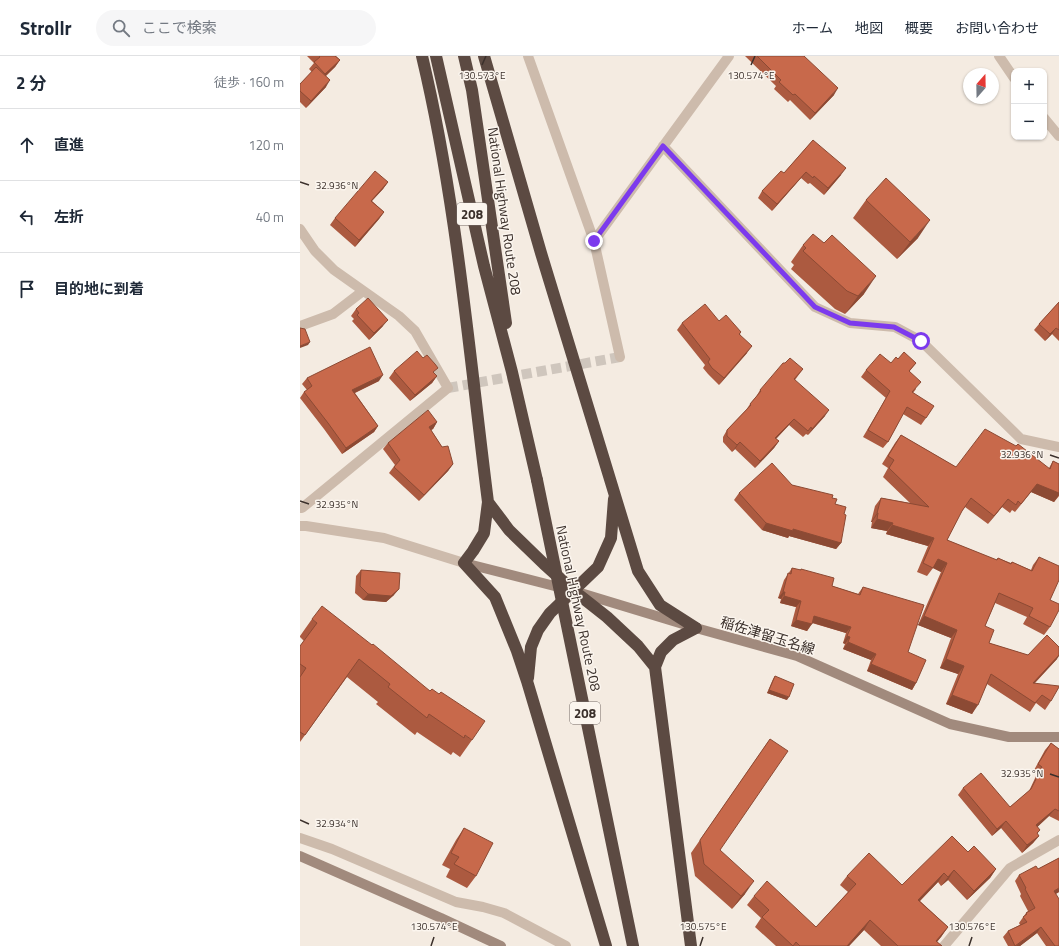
<!DOCTYPE html>
<html lang="ja">
<head>
<meta charset="utf-8">
<style>
	:root { --surface:#fff; --page:#f6f6f7; --text:#1f2937; --muted:#747a83; --line:#e0e1e3 }
	body { margin:0; font-family:"Titillium Web","Noto Sans JP",sans-serif; background:var(--page); color:var(--text) }
	.controls { position:absolute; right:12px; top:12px; display:grid; overflow:hidden; border-radius:8px; box-shadow:0 1px 3px #0004 }
	.controls button { width:36px; height:36px; display:grid; place-items:center; padding:0; border:0; border-bottom:1px solid var(--line); background:var(--surface); color:var(--text); font:20px sans-serif }
	.compass { position:absolute; left:663px; top:12px; width:36px; height:36px; border-radius:50%; background:var(--surface); box-shadow:0 1px 3px #0004; rotate:20deg }
	.stop { position:absolute; width:12px; height:12px; margin:-9px; border:3px solid #7c3aed; border-radius:50%; background:#fff }
	.stop.end { background:#7c3aed; border-color:#fff; box-shadow:0 1px 4px #0008 }
	.list { margin:0; padding:0; list-style:none }
	h2 { display:flex; justify-content:space-between; align-items:center; height:52px; margin:0; padding:0 16px; font-size:17px }
	h2 small { font-size:13px; font-weight:400; color:var(--muted) }
	.list li { display:grid; grid-template-columns:26px 1fr auto; gap:12px; align-items:center; box-sizing:border-box; height:72px; padding:0 16px; border-top:1px solid var(--line) }
	.list b { display:block; font-size:15px; white-space:nowrap }
	.list em { font-size:13px; font-style:normal; color:var(--muted) }
	.icon { flex:none; width:22px; height:22px; fill:none; stroke:currentColor; stroke-width:2; stroke-linecap:round; stroke-linejoin:round }
	.map { position:relative; flex:none; width:759px; height:890px; overflow:hidden }
	header { display:flex; align-items:center; gap:24px; box-sizing:border-box; height:56px; padding:0 20px; background:var(--surface); border-bottom:1px solid var(--line) }
	header strong { font-size:19px }
	nav { display:flex; gap:22px; margin-inline-start:auto; font-size:14px }
	.search { width:280px; height:36px; background:var(--page); display:flex; align-items:center; gap:10px; box-sizing:border-box; padding:0 14px; border-radius:22px; color:var(--muted); font-size:15px }
	main { display:flex }
	aside { flex:1; background:var(--surface) }
	.map>svg:first-child { display:block }
	.lines { fill:none; stroke-linecap:round; stroke-linejoin:round }
	.street-tunnel { stroke:#cfc6bd; stroke-width:10; stroke-dasharray:10 5; stroke-linecap:butt }
	.street { stroke:#cdbbac; stroke-width:10 }
	.secondary { stroke:#a18a7d; stroke-width:10 }
	.highway { stroke:#5c4a42; stroke-width:12 }
	.highway-bridge { stroke:#5c4a42; stroke-width:12 }
	.wall { fill:#ac5a40 }
	.shaded-wall { fill:#8c4a34 }
	.building { fill:#c8694b; stroke:#8c4a34 }
	.route { stroke:#7c3aed; stroke-width:5 }
	.ticks { fill:none; stroke:#3b302b; stroke-width:1.5 }
	.labels { text-anchor:middle; dominant-baseline:central; stroke-width:3; stroke-linejoin:round; paint-order:stroke }
	.shield { fill:#fbf5ee; stroke:#756b66; stroke-width:1 }
	.shield-label { font-size:13px; font-weight:bold; fill:#3b302b }
	.street-label { font-size:14px; fill:#3b302b; stroke:#fbf5ee }
	.ticks-label { font-size:10px; text-anchor:middle; fill:#3b302b; stroke:#fbf5ee; stroke-width:3; stroke-linejoin:round; paint-order:stroke }
</style>
</head>
<body>
<header>
<strong>Strollr</strong>
<div class="search"><svg class="icon" aria-label="search" viewBox="0 0 24 24"><circle cx="10" cy="10" r="6"/><path d="M15 15l6 6"/></svg>ここで検索</div>
<nav><a>ホーム</a><a>地図</a><a>概要</a><a>お問い合わせ</a></nav>
</header>
<main>
<aside>
<h2>2 分<small>徒歩 · 160 m</small></h2>
<ul class="list">
<li><svg class="icon" aria-label="ahead" viewBox="0 0 24 24"><path d="M12 20V5M6 11l6-6 6 6"/></svg><div><b>直進</b></div><em>120 m</em></li>
<li><svg class="icon" aria-label="left" viewBox="0 0 24 24"><path d="M17 20v-9H6M10 6l-5 5 5 5"/></svg><div><b>左折</b></div><em>40 m</em></li>
<li><svg class="icon" aria-label="arrive" viewBox="0 0 24 24"><path d="M6 21V4h12l-3 4 3 4H6"/></svg><div><b>目的地に到着</b></div></li>
</ul>
</aside>
<div class="map">
<svg width="759" height="890" viewBox="0 0 759 890">
	<rect width="100%" height="100%" fill="#f4ebe1"/>
	<g class="lines">
		<path class="street-tunnel" d="M148 332 320 301"/>
		<path class="street" d="M228 0 294 185 320 301
			M699 0 714 22
			M744 62 759 80
			M363 90 515 251 550 267 595 271 621 285 721 383 759 391
			M0 173 15 195 34 214 99 260 115 275 148 332 2 452H0
			M294 185 429 0
			M0 270 33 258 63 235
			M0 470H6L84 482 164 507
			M0 782 32 793 156 846 183 851 204 857 266 890
			M644 890 710 812 759 784"/>
		<path class="secondary" d="M164 507 274 535 396 572 497 600 650 668 709 681H759
			M0 800 141 862 201 890"/>
		<path class="highway" d="M122 0C157 147 169 297 188 446L184 477 173 495 164 507 195 541 217 595 227 625 306 890
			M136 0 184 210 212 316 237 424
			M164 0 172 34 206 267
			M184 0 241 197 338 515 360 549 396 572
			M188 446 209 474 244 508 274 535 307 561 338 590 355 611
			M228 622 231 591 238 574 250 557 298 511 311 482 314 443
			M391 890 355 611 361 596 373 584 396 572"/>
		<path class="highway-bridge" d="M237 424 333 890"/>
	</g>
	<path class="wall" d="M7 0H36L40 4 35 11 26 20V31L6 52 0 46V28L12 16 9 13 14 7Z
		M445 0H504L534 39 510 64 490 44 488 46 474 33 476 30Z
		M513 84 541 119 524 139 510 127 508 128 501 122 472 155 458 142 462 135 484 117Z
		M88 126 83 133 72 145 84 156 79 163 55 191 30 169 35 162Z
		M566 144 618 182 597 203 553 162Z
		M524 187 564 238 545 258 535 253 491 213 494 209 491 206 503 189Z
		M759 246V285L752 278 745 285 734 274 739 268Z
		M56 253 83 270 69 284 52 265 54 263 51 260Z
		M419 265 441 276 440 278 447 297 419 329 408 318 403 312 405 309 377 274 382 267Z
		M598 303 616 307 609 316 616 333 613 337 626 362 621 369 603 358 588 386 583 392 563 381 586 342 561 321 566 314 591 307Z
		M503 313 495 324 525 360 508 379 506 378 503 381 489 369 476 383 479 385 474 392 455 412 435 393 432 396 423 386V381L427 374 446 354 450 348 456 341 460 334Z
		M94 315 134 317 137 320 132 327 110 345 89 322Z
		M7 322 79 325 55 337 78 370 74 376 42 398 24 373 0 342 4 336 7 334 2 328Z
		M137 366 133 373 131 374 153 408 148 415 119 445 89 417 95 409 83 393 88 387Z
		M601 379 656 411 749 412 753 405 759 408V440L754 446 731 436 715 456 712 454 710 457 702 451 688 468 665 451 661 456 647 484 696 504 698 502 711 507 712 506 731 514 733 509 739 501 750 544V571L744 579 723 568 727 561 695 547 685 570 689 587 728 599 757 603 735 627 751 645 745 654 736 647 730 656 687 628 672 658 646 648 658 618 640 612 651 582 618 569 641 516 633 512 627 520 617 516 628 490 586 478 587 475 571 472 572 466H571L575 450 581 442 610 447 583 421 588 412 582 408 595 387Z
		M492 429 532 442 535 448 544 458 541 487 536 493 489 480 488 482 462 474 434 444 439 437Z
		M492 512 500 514 501 513 532 530 558 538 563 531 608 596 616 627 612 634 567 615 571 604 543 593 545 588 543 587 546 577 512 567 507 575 491 570 496 551 480 547 481 543 478 542 484 524Z
		M61 514 94 539 86 546 63 544 55 537 56 520Z
		M12 563 172 684 160 701 153 696 151 699 117 676 115 679 76 648 78 646 47 621 0 686V590L4 585 0 581V580Z
		M475 620 487 644 467 637 473 623Z
		M470 683 420 794 445 838 432 853 395 820 391 797Z
		M751 687 759 693V765L749 760 737 771 740 774 737 778 739 780 733 787 722 797 701 772 692 780 658 739 663 732 710 751 729 735 737 718 733 716 745 694Z
		M164 772 176 820 167 832 146 821 150 813 142 809 156 784Z
		M668 796 696 813 690 822 667 844 648 824 641 830 638 826 620 845 648 871 641 881 637 886 642 890H581L564 874 549 890H476L455 871 461 862 447 849 454 840 516 871 548 836 540 829 547 820 602 829Z
		M759 802V836L756 838 759 890H746L737 877 720 890H708L703 881 708 875 720 869 719 867 726 857 728 855 720 840 721 838 715 825 719 819 738 813Z"/>
	<path class="shaded-wall" d="M40 4 35 11 20 25 25 18Z
		M30 24 26 31 6 52 11 45Z
		M538 32 534 39 510 64 515 57Z
		M546 112 541 119 524 139 528 132Z
		M506 116 501 122 472 155 477 148Z
		M88 126 83 133 66 151 71 145Z
		M84 156 79 163 55 191 59 184Z
		M630 164 618 182 597 203 610 186Z
		M576 220 564 238 545 258 558 240Z
		M88 264 83 270 69 284 74 277Z
		M756 272 752 278 745 285 750 278Z
		M10 286 8 289 0 292V290Z
		M452 290 447 297 419 329 424 322Z
		M83 319 79 325 48 340 52 334Z
		M137 320 132 327 110 345 115 339Z
		M529 354 525 360 508 379 512 373Z
		M494 363 489 369 471 388 475 382Z
		M137 366 133 373 125 377 129 371Z
		M78 370 74 376 42 398 46 392Z
		M479 385 474 392 455 412 460 405Z
		M440 386 435 393 432 396 437 389Z
		M153 408 148 415 119 445 124 439Z
		M737 428 759 437V439L754 446 731 436 715 456Z
		M708 443 702 451 688 468 694 460Z
		M577 457H578L572 466H571Z
		M577 463 593 467 587 475 571 472Z
		M466 467 493 473 541 487 536 493 489 480 488 482 462 474Z
		M592 469 634 482 628 490 586 478Z
		M638 503 647 507 641 516 633 512Z
		M99 533 94 539 86 546 63 544 68 538Z
		M483 536H485L481 543 478 542Z
		M484 540 501 545 496 551 480 547Z
		M514 560 551 571 546 577 510 566Z
		M624 560 657 574 651 582 618 569Z
		M496 564 512 568 507 575 491 570Z
		M547 580 550 581 545 588 543 587Z
		M548 586 576 598 571 604 543 593Z
		M759 599V600L757 603 727 635 733 627Z
		M646 603 664 610 658 618 640 612Z
		M571 608 616 627 612 634 567 615Z
		M469 634 489 641 487 644 467 637Z
		M652 639 678 649 672 658 646 648Z
		M755 753 749 760 731 777 736 769Z
		M706 765 701 772 692 780 697 773Z
		M739 780 733 787 722 797 727 789Z
		M696 813 690 822 667 844 674 835Z
		M654 814 648 824 641 830 648 821Z
		M644 817 638 826 612 853 618 844Z
		M454 825 445 838 432 853 441 840Z
		M759 832V836L749 841 754 835Z
		M570 864 564 874 549 890H547Z
		M648 871 641 881 633 890 636 885Z
		M741 871 737 877 720 890H716Z"/>
	<path class="building" d="M19 0H35L40 4 25 18 14 6 20 1Z
		M457 0H504L538 32 515 57 495 38 493 39 479 26 481 24Z
		M16 11 30 24 11 45 0 35V28Z
		M513 84 546 112 528 132 514 120 513 122 506 116 477 148 462 135 481 115 484 117Z
		M75 115 88 126 71 145 84 156 59 184 35 162Z
		M586 122 630 164 610 186 566 144Z
		M513 178 524 187 532 179 576 220 558 240 547 235 503 195 506 192 503 189Z
		M68 242 88 264 74 277 57 259 59 257 56 253Z
		M759 246V274L756 272 750 278 739 268Z
		M405 248 419 265 426 259 441 276 439 278 452 290 424 322 412 312 408 306 410 303 382 267Z
		M0 272 5 273 10 286 0 290Z
		M70 291 83 319 52 334 78 370 46 392 28 367 4 336 12 330 7 322Z
		M117 295 123 302 127 299 135 308 138 312 133 316 137 320 115 339 94 315Z
		M604 296 616 307 609 315 621 326 612 336 634 350 626 362 607 351 588 386 568 374 590 335 566 314 580 298 591 307 596 301 598 303Z
		M490 302 503 313 494 323 529 354 512 373 511 371 508 375 494 363 475 382 479 385 460 405 440 386 437 389 427 380V374L451 349 450 348 461 335 460 334 483 307H485Z
		M128 354 137 366 129 371 142 391 148 390 153 408 124 439 94 411 100 404 88 387Z
		M685 373 716 390 718 388 750 413 753 405 759 408V437L737 428 721 448 718 445 716 449 708 443 694 460 671 442 662 455 647 484 697 504 698 502 711 508 712 506 732 515 739 501 759 510V524L750 544 759 548V554L750 571 729 560 733 552 699 537 685 570 694 574 689 587 728 599 747 579 759 591V599L733 627 759 630V631L751 645 742 639 735 647 691 618 678 649 652 639 664 610 646 603 657 574 624 560 647 507 638 503 633 512 623 507 634 482 592 469 593 467 577 463 578 457H577L581 442 629 451 589 412 594 404 588 400 601 379 656 411Z
		M472 407 492 429 533 439 532 442 537 443 535 448 546 451 544 458 546 459 541 487 493 473V475L466 467 439 437Z
		M492 512 501 514V513L534 522 532 530 560 539 563 531 624 549 608 596 626 604 616 627 571 608 576 598 548 586 550 581 547 580 551 571 514 560 512 568 496 564 501 545 484 540 485 536H483L488 517 491 518Z
		M61 514 100 517 99 533 91 540 68 538 60 530Z
		M22 550 72 589 73 588 130 635 132 633 139 638 141 636 185 665 172 684 165 679 164 682 129 658 127 662 88 631 90 628 59 603 5 679 0 676V621L6 612 0 608V590L17 567 12 563Z
		M475 620 494 628 489 641 469 634Z
		M470 683 488 695 420 794 454 825 441 840 404 808 400 784Z
		M751 687 759 693V755L755 753 736 769 740 774 737 777 739 780 727 789 706 765 697 773 663 732 681 717 710 751 731 733 742 711 738 708Z
		M164 772 193 787 176 820 154 808 159 801 151 797Z
		M652 780 668 796 674 790 696 813 674 835 654 814 648 821 644 817 618 844 648 871 636 885 642 890H598L570 864 547 890H500L496 886 493 890 462 861 469 854 454 840 467 825 516 871 556 828 547 820 569 797 602 829Z
		M759 802V832L754 835 759 843V890H755L741 871 715 890 708 875 727 866 723 861 727 858 726 857 735 852 725 833 726 832 719 819 736 810 738 813Z"/>
	<g class="lines">
		<path class="route" d="M294 185 363 90 515 251 550 267 594 271 621 285"/>
	</g>
	<path class="ticks" d="M182 9 186 0M451 9 455 0M0 126 9 129M750 399 759 402M0 445 9 448M750 718 759 721M0 764 9 768M131 890 134 881M400 890 403 881M669 890 672 881"/>
	<g class="labels">
		<g class="shield">
			<rect x="157" y="147" width="30" height="22" rx="3"/>
			<rect x="270" y="646" width="30" height="22" rx="3"/>
		</g>
		<g class="shield-label">
			<text x="172" y="158">208</text>
			<text x="285" y="657">208</text>
		</g>
		<g class="street-label">
			<text transform="translate(205 155) rotate(82)">National Highway Route 208</text>
			<text transform="translate(279 552) rotate(78)">National Highway Route 208</text>
			<text transform="translate(468 579) rotate(17)">稲佐津留玉名線</text>
		</g>
	</g>
	<g class="ticks-label">
		<text x="451" y="23">130.574°E</text>
		<text x="182" y="23">130.573°E</text>
		<text x="37" y="133">32.936°N</text>
		<text x="722" y="402">32.936°N</text>
		<text x="37" y="452">32.935°N</text>
		<text x="722" y="721">32.935°N</text>
		<text x="37" y="771">32.934°N</text>
		<text x="134" y="874">130.574°E</text>
		<text x="403" y="874">130.575°E</text>
		<text x="672" y="874">130.576°E</text>
	</g>
</svg>
<div class="controls">
<button>+</button>
<button>−</button>
</div>
<svg class="compass" viewBox="-18 -18 36 36"><path d="M0-13l5 13h-10z" fill="#e53935"/><path d="M0 13l5-13h-10z" fill="#747a83"/></svg>
<div class="stop" style="left:621px;top:285px"></div>
<div class="stop end" style="left:294px;top:185px"></div>
</div>
</main>
</body>
</html>
